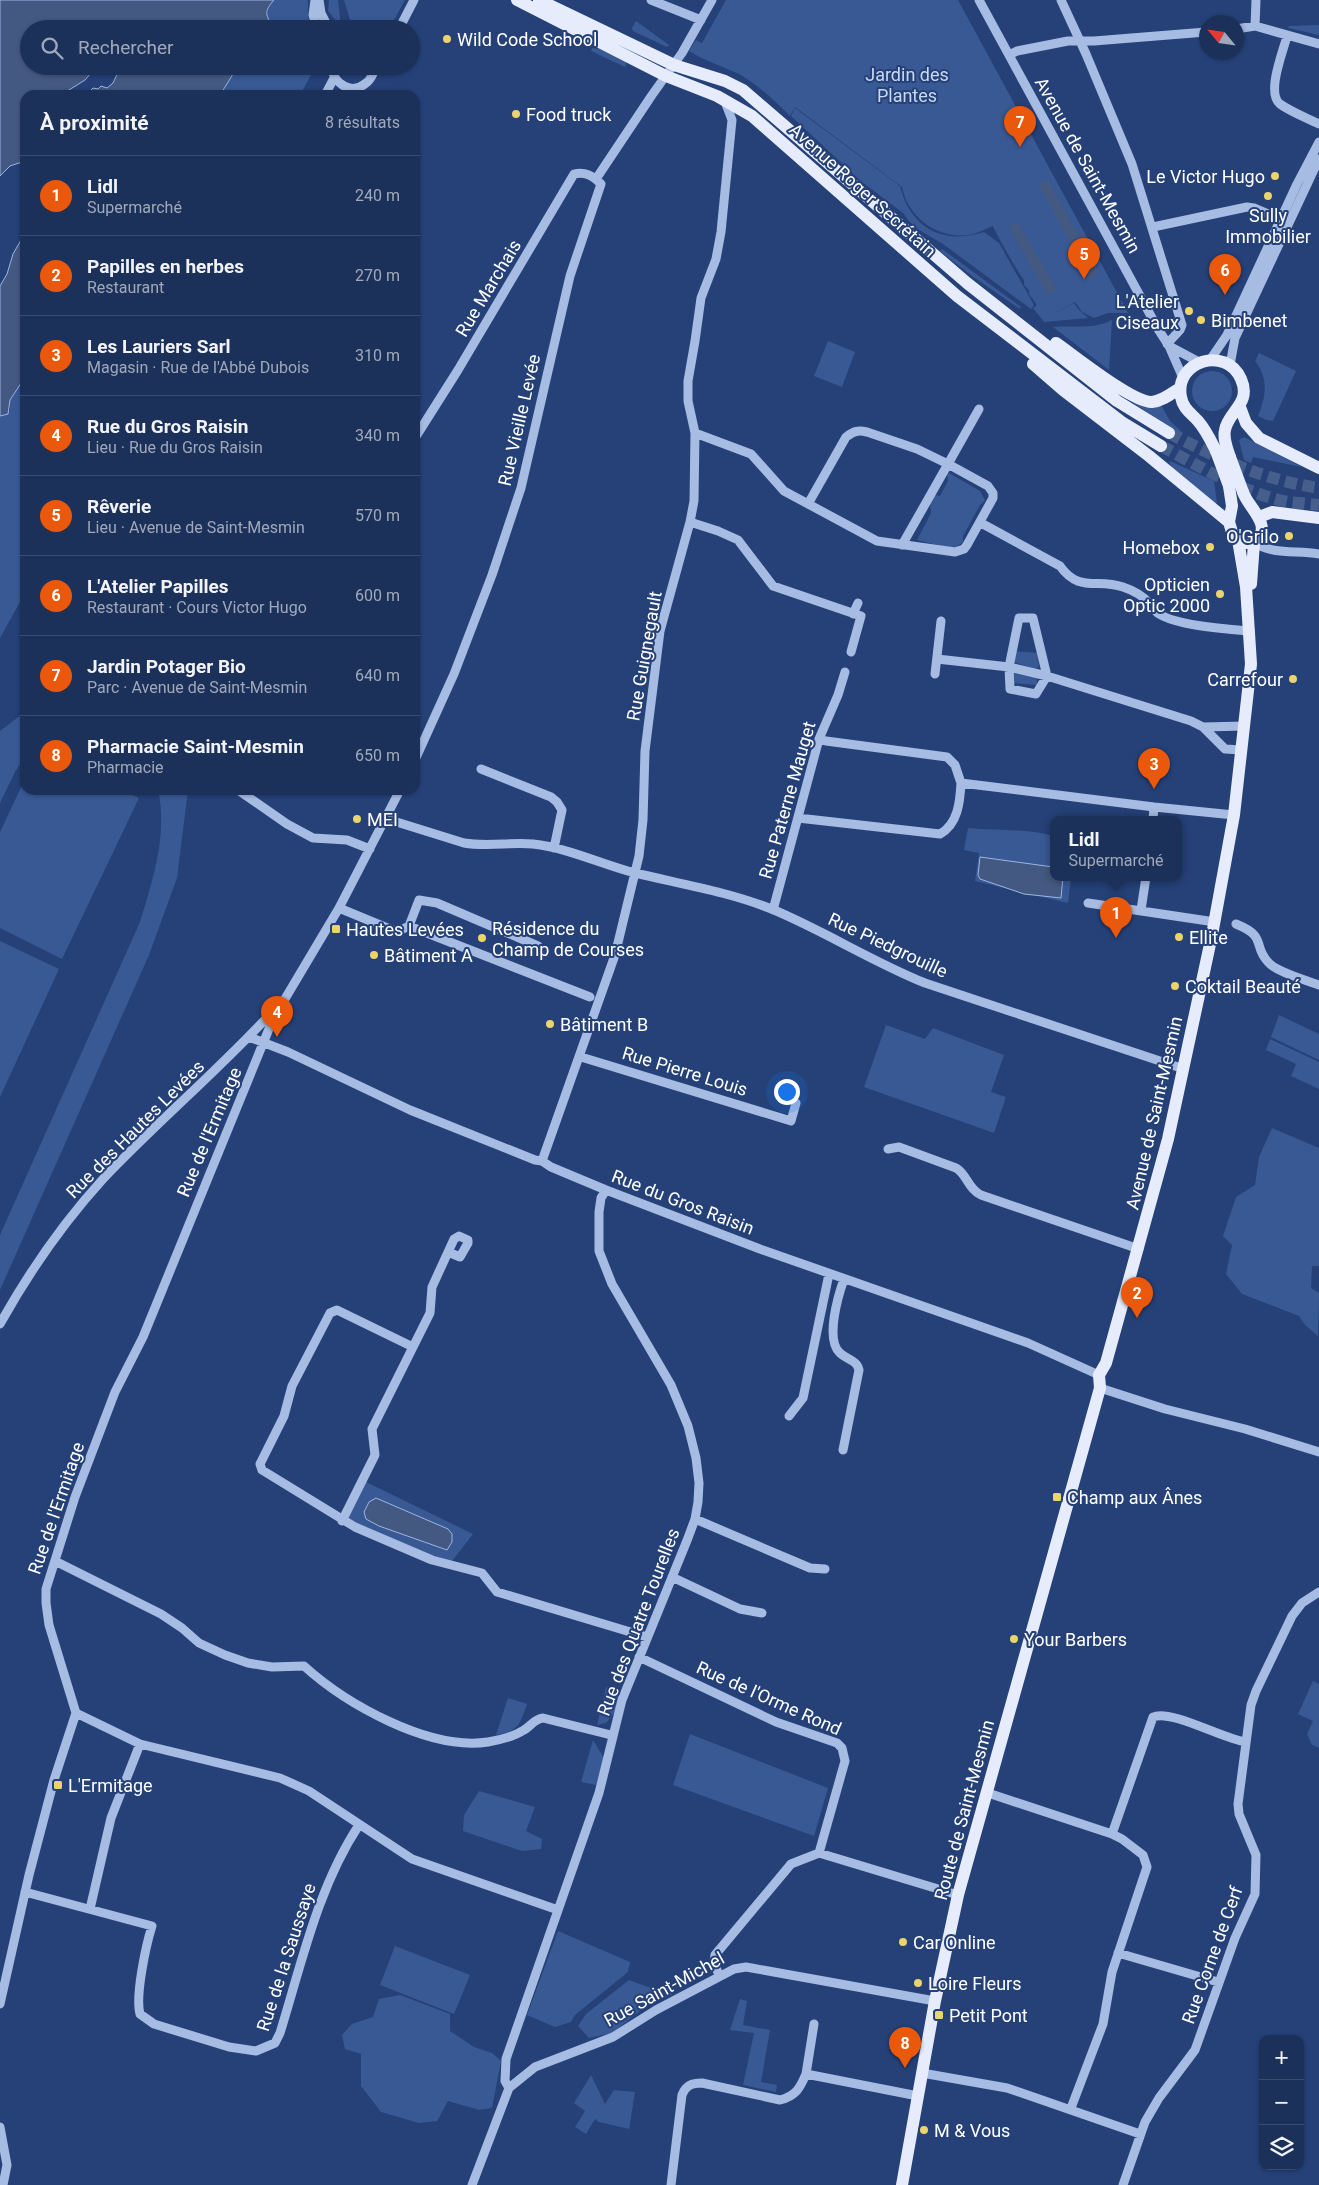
<!DOCTYPE html>
<html lang="fr">
<head>
<meta charset="utf-8">
<style>
	:root { --surface:#1c315a; --page:#253960; --text:#f1f3f6; --muted:#a0a9bb; --line:#3a4c70; --accent:#ea580c }
	body { margin:0; font-family:Roboto,sans-serif; background:var(--page); color:var(--text) }
	.controls { position:absolute; right:15px; bottom:15px; display:grid; overflow:hidden; border-radius:10px; box-shadow:0 1px 4px #0004 }
	.controls button { width:45px; height:45px; display:grid; place-items:center; padding:0; border:0; border-bottom:1px solid var(--line); background:var(--surface); color:var(--text); font:25px sans-serif }
	.compass { position:absolute; left:1199px; top:15px; width:45px; height:45px; border-radius:50%; background:var(--surface); box-shadow:0 1px 4px #0004; rotate:299deg }
	.you { position:absolute; left:786px; top:1091px; width:18px; height:18px; margin:-12px; border:4px solid #fff; border-radius:50%; background:#1a73e8; box-shadow:0 0 0 8px #1a73e833 }
	.badge { display:grid; place-items:center; width:32px; height:32px; border-radius:50%; background:var(--accent); color:#fff; font-size:16px; font-weight:700 }
	.pin { position:absolute; translate:-50% -41px; filter:drop-shadow(0 1px 2px #0008) }
	.pin::after { content:''; position:absolute; top:26px; width:18px; height:15px; background:inherit; clip-path:polygon(0 0,100% 0,50% 100%) }
	.popup { position:absolute; left:1050px; top:816px; width:132px; height:65px; box-sizing:border-box; display:grid; place-content:center; border-radius:10px; background:var(--surface); filter:drop-shadow(0 1px 4px #0005); font-size:16px; white-space:nowrap; color:var(--muted) }
	.popup b { font-size:19px; color:var(--text) }
	.popup::after { content:''; position:absolute; left:50%; top:100%; margin-left:-10px; border:10px solid transparent; border-top-color:var(--surface) }
	.list { margin:0; padding:0; list-style:none }
	h2 { display:flex; justify-content:space-between; align-items:center; height:65px; margin:0; padding:0 20px; font-size:21px }
	h2 small { font-size:16px; font-weight:400; color:var(--muted) }
	.list li { display:grid; grid-template-columns:32px 1fr auto; gap:15px; align-items:center; box-sizing:border-box; height:80px; padding:0 20px; border-top:1px solid var(--line) }
	.list b { display:block; font-size:19px; white-space:nowrap }
	.list p { margin:0; font-size:16px; white-space:nowrap; color:var(--muted) }
	.list em { font-size:16px; font-style:normal; color:var(--muted) }
	.icon { flex:none; width:28px; height:28px; fill:none; stroke:currentColor; stroke-width:2; stroke-linecap:round; stroke-linejoin:round }
	.map { position:relative; flex:none; width:1319px; height:2185px; overflow:hidden }
	.search { position:absolute; background:var(--surface); box-shadow:0 1px 4px #0004; left:20px; top:20px; width:400px; height:55px; display:flex; align-items:center; gap:12px; box-sizing:border-box; padding:0 18px; border-radius:28px; color:var(--muted); font-size:19px }
	.panel { position:absolute; background:var(--surface); box-shadow:0 1px 4px #0004; left:20px; top:90px; width:400px; height:705px; border-radius:15px }
	.map>svg:first-child { display:block }
	.green { fill:#395995 }
	.water { fill:#445982; stroke:#9bb6e4 }
	.lines { fill:none; stroke-linecap:round; stroke-linejoin:round }
	.canal { stroke:#445982; stroke-width:11 }
	.major-tunnel { stroke:#465e8c; stroke-width:12; stroke-dasharray:12 6; stroke-linecap:butt }
	.minor { stroke:#a7bce3; stroke-width:9 }
	.major { stroke:#e6ecfc; stroke-width:12 }
	.major-bridge { stroke:#e6ecfc; stroke-width:12 }
	.poi-dot { fill:#ecd46c; stroke:#254178; stroke-width:2 }
	.labels { text-anchor:middle; dominant-baseline:central; stroke-width:4; stroke-linejoin:round; paint-order:stroke }
	.poi-label { font-size:18px; fill:#fff; stroke:#254178; text-anchor:start }
	.park-label { font-size:18px; fill:#c9d8f3; stroke:#254178 }
	.street-label { font-size:18px; fill:#fff; stroke:#254178 }
</style>
</head>
<body>
<div class="map">
<svg width="1319" height="2185" viewBox="0 0 1319 2185">
	<rect width="100%" height="100%" fill="#254178"/>
	<path class="green" d="M274 0H308V17L312 29H273V25L267 19 269 6Z
		M329 0H338L341 27 328 11Z
		M344 0H405L389 29H350L351 23Z
		M726 0H958L1128 313H1108L1094 318 1082 312 1075 302 1048 317 1074 303 1078 309 1088 318 1044 322 1033 308 1037 305 1029 294V290L1024 285V280C1020 276 995 232 993 226 985 229 977 234 968 235 937 239 908 217 902 187L795 107 790 116C774 100 758 85 739 74 722 66 705 61 689 51L696 40 702 43Z
		M636 21 669 45 667 47 633 31 632 28Z
		M1319 25V35L1288 28 1289 26Z
		M592 48 600 49 627 62 625 67 591 51Z
		M238 66H316L300 95H220Z
		M795 108 900 186C911 229 943 245 984 232L999 243 1034 305 1031 309 943 244 919 230 909 221 903 213 862 182 791 116Z
		M942 249 1021 307 1020 309 972 276 940 251Z
		M1112 320 1109 370 1053 327C1074 325 1093 330 1112 320Z
		M828 341 855 352 842 387 814 376Z
		M1259 353 1296 371 1273 421 1266 420 1258 416C1266 396 1269 379 1255 361Z
		M1192 391a20 20 0 1 1 40 0a20 20 0 1 1-40 0Z
		M25 377V593L0 638V416L10 411V400Z
		M1134 402 1161 405 1170 421 1183 433 1182 435 1133 403Z
		M1244 437 1302 467 1253 457 1251 463 1244 460 1239 440Z
		M1170 461 1214 481 1217 503H1213L1173 469 1169 462Z
		M949 473 980 491 985 500 980 505 963 536V542L956 547 950 548 917 540 931 513 930 501 935 495 940 496 948 481 947 475Z
		M1014 651 1037 653 1039 667 1035 669 1014 662Z
		M1014 671 1034 676 1037 679V685L1012 683Z
		M25 712V757L15 772 0 803V731Z
		M25 779V790H123L139 798 62 959 0 928V832Z
		M158 790H188L177 878 149 955 0 1290V1235L140 922C153 879 168 834 158 790Z
		M968 828C997 831 1026 828 1053 836L1054 877H1071L1068 903 975 881 979 853 964 850Z
		M0 941 59 969 0 1097Z
		M1279 1015 1319 1034V1060L1271 1037Z
		M886 1025 925 1039 933 1028 1004 1055 991 1092 1006 1097 994 1133 864 1087Z
		M1270 1039 1319 1062V1089L1291 1076 1296 1064 1266 1050Z
		M1272 1128 1319 1148V1266H1312L1311 1288 1319 1293 1318 1336 1305 1325 1299 1316 1242 1294 1226 1274 1232 1245 1223 1236 1236 1197 1255 1185 1259 1157Z
		M366 1482 473 1534 452 1561 430 1555 357 1524 350 1520 348 1515Z
		M1313 1681 1319 1684V1748L1312 1745 1307 1734 1313 1721 1298 1714Z
		M606 1687 620 1692 616 1711 606 1723 597 1725Z
		M508 1698 527 1704C520 1724 519 1731 496 1735Z
		M690 1734 828 1788 814 1836 673 1785Z
		M593 1740 604 1758 596 1785 581 1782Z
		M479 1791 535 1807 526 1831 542 1839 541 1849 522 1851 463 1831 464 1815Z
		M558 1931 630 1962 628 1972 575 2015 571 2022 555 2027 527 2015Z
		M395 1946 470 1975 454 2014 380 1985Z
		M629 1980 659 1991H671L672 1995 650 2003 612 2033 589 2038 578 2026 586 2014Z
		M400 1995 450 2014V2031L474 2047 492 2053 501 2061 492 2108 479 2110 448 2101 437 2121 419 2123 381 2112 361 2086V2054L345 2049 342 2035 352 2024 373 2017 379 1999Z
		M740 1999 747 2001 743 2025 770 2030 761 2082 777 2085 776 2092 743 2085 754 2033 730 2030Z
		M591 2075 605 2104 614 2090 635 2092 629 2129 599 2122 595 2119 586 2134 575 2127 585 2111 574 2103Z"/>
	<path class="water" d="M0 0H274C264 11 265 16 274 27L273 29H266L265 27 261 29H29V66H97L85 80 61 95H25V161L10 166 0 176Z
		M121 66H238L220 95H86L93 88 98 89 101 86 107 88 113 83Z
		M25 233V377L10 400 8 414 0 416V286L7 274 13 254Z
		M980 857 1053 867 1054 877H1063L1061 898 1024 894 980 879 978 875Z
		M376 1498 448 1529 452 1534V1542L447 1550 379 1526 366 1519 364 1512 369 1502Z"/>
	<g class="lines">
		<path class="canal" d="M1045 186 1093 272 1090 274
			M1015 228 1050 288"/>
		<path class="major-tunnel" d="M1169 433C1219 459 1263 480 1319 488
			M1161 446C1201 467 1243 493 1288 502 1298 503 1309 504 1319 505"/>
		<path class="minor" d="M315 0 313 15 317 29
			M319 0 321 13 329 29
			M651 0 701 20
			M979 0 1158 329 1169 346 1183 378
			M1061 0 1086 54 1132 164 1182 325 1180 330 1167 344
			M1255 26 1256 0
			M399 29 414 0
			M1236 29 1255 26 1319 44
			M1287 36C1283 52 1266 93 1280 104 1291 112 1307 118 1319 124
			M1009 55 1017 51 1068 41H1094L1206 32
			M331 66C333 83 351 96 366 83 372 79 373 72 377 66
			M325 95 334 78
			M596 179 652 95 682 53 712 0
			M1153 227 1247 207 1254 208 1285 221
			M1169 346 1199 362
			M1210 360 1227 335 1297 184 1319 142
			M1230 365 1235 338 1319 159
			M695 433 751 454 784 491 877 541 955 552 964 549 967 545 993 498V493L988 486 948 464 979 409
			M415 438 458 370 574 174C585 171 593 176 601 184L570 276 521 488 492 575 454 674 415 760
			M808 504 846 437C854 431 858 430 867 432L917 449 948 464 902 545
			M690 522 718 531 738 540 773 586 861 616 851 652
			M981 523 1060 566C1079 593 1097 578 1123 587 1132 590 1142 595 1149 603 1152 606 1155 611 1159 614 1178 626 1227 629 1250 631
			M1254 543C1274 555 1296 550 1319 554
			M853 614 858 603
			M1019 618H1033L1047 676 1036 694 1010 689 1009 667Z
			M937 659 1009 667 1047 676 1191 721 1203 727 1225 749 1242 750
			M935 674 941 621
			M1203 727 1245 726
			M819 739 826 741 947 757 955 765 961 783
			M481 769 551 797 557 802 562 810 554 848
			M238 790 287 824 313 838 347 840 370 849
			M798 818 940 834C958 824 960 802 961 783L1154 807 1234 815
			M387 819 464 843C487 847 510 842 533 844 568 848 601 864 635 873 681 884 730 892 774 910 826 932 873 962 925 983L1184 1069
			M1153 819 1154 807
			M1088 903 1215 922
			M339 908 397 932 409 926 590 997
			M773 910 819 739 838 695 845 672
			M1141 910 1146 877
			M1236 924C1268 937 1252 945 1268 962 1276 972 1306 980 1319 985
			M409 926 419 900 437 903 538 946
			M249 1037 288 1052 410 1110 535 1160 542 1161 551 1167 606 1190 760 1249 1028 1343 1099 1375
			M581 1057 791 1121 796 1103
			M888 1149 899 1147 956 1168C967 1174 968 1189 981 1195L1139 1249
			M542 1161 615 955 639 856 643 820 645 751 660 631 690 522 694 501 695 433 688 401V381L695 341 701 298 716 259 721 232 732 120 724 99
			M0 1324C29 1272 63 1223 103 1179 158 1121 220 1069 274 1010
			M413 1347 337 1310 330 1313 292 1386 284 1416 260 1464 262 1470 355 1527 432 1560 482 1573 497 1592 647 1637
			M1100 1388 1165 1409 1245 1429 1319 1452
			M789 1416 803 1398 829 1274
			M843 1450 859 1370C857 1360 847 1360 840 1353 825 1340 838 1296 844 1279
			M695 1519 810 1568 825 1569
			M342 1521 375 1455 372 1429 430 1313 432 1287 454 1239 459 1236 468 1240V1243L460 1257 448 1252
			M55 1561 161 1614 182 1628 199 1643 225 1655 248 1663 272 1667 304 1666C346 1704 429 1751 488 1742 500 1740 513 1737 524 1730 531 1726 534 1719 543 1718L611 1735
			M672 1577 740 1609 762 1613
			M639 1657 776 1722 837 1743 842 1748 845 1761 819 1853
			M76 1713 140 1744 280 1778 309 1791 412 1859 558 1910
			M988 1793 1112 1834 1122 1839 1143 1855 1147 1867 1112 1972 1103 2024 1071 2108
			M1112 1834 1153 1717C1171 1709 1223 1739 1246 1742
			M25 1892 152 1926C146 1945 135 1996 140 2014L154 2024 229 2047 256 2051 275 2043 280 2033C302 1962 318 1887 359 1825
			M90 1909 111 1818 140 1744
			M1118 1953 1218 1982
			M719 1975 714 1963 715 1955 791 1864 819 1853 958 1895
			M0 2004 29 1875 54 1780 76 1713 49 1625 46 1603V1589L75 1497 115 1392 143 1337 273 1019 339 908 400 790
			M814 2024 806 2074 918 2096
			M922 2073 1007 2088 1140 2134
			M509 2088 505 2081 506 2059 599 1793 622 1700 688 1538 695 1519 698 1502 699 1483 696 1458 688 1426 671 1385 612 1284 599 1251V1212L601 1198 606 1190
			M0 2127 7 2165 3 2185
			M472 2185 509 2088 535 2067 613 2037 656 2010 734 1969 746 1967 935 2001
			M671 2185 682 2095C686 2085 692 2083 702 2083L780 2100C796 2096 800 2088 806 2074
			M1123 2185 1145 2122 1159 2098 1195 2050 1235 1938 1255 1894 1256 1855 1239 1814 1238 1804 1251 1705 1256 1691 1292 1616 1302 1603 1319 1592"/>
		<path class="major" d="M517 0 666 76 717 96 752 116 957 296 1123 423 1161 446
			M539 0 674 65 725 81 743 90 967 283 1117 401 1169 433
			M1056 343C1075 356 1133 403 1152 402 1163 401 1172 393 1180 388
			M1033 364 1063 390 1149 456 1229 522
			M1240 407 1246 423 1259 438 1319 468
			M1216 451C1211 441 1206 430 1198 421 1191 413 1183 409 1181 397 1174 361 1226 345 1241 379 1252 404 1228 411 1225 430 1223 439 1227 448 1230 457
			M1259 517 1272 512 1319 518
			M1238 540 1244 543H1254C1275 526 1248 508 1243 492
			M1251 584 1254 543
			M902 2185 935 2001 958 1895 1100 1388 1099 1375 1106 1363 1168 1139 1212 935 1234 815 1251 664 1246 587 1238 540 1232 532 1229 522 1232 506 1229 486"/>
		<path class="major-bridge" d="M1216 451 1229 486
			M1230 457 1243 492"/>
	</g>
	<g class="poi-dot">
		<circle cx="447" cy="39" r="5"/>
		<circle cx="516" cy="114" r="5"/>
		<circle cx="1275" cy="176" r="5"/>
		<circle cx="1268" cy="196" r="5"/>
		<circle cx="1189" cy="311" r="5"/>
		<circle cx="1201" cy="320" r="5"/>
		<circle cx="1289" cy="536" r="5"/>
		<circle cx="1210" cy="547" r="5"/>
		<circle cx="1220" cy="594" r="5"/>
		<circle cx="1293" cy="679" r="5"/>
		<circle cx="357" cy="819" r="5"/>
		<rect x="331" y="924" width="10" height="10" rx="2.5"/>
		<circle cx="1179" cy="937" r="5"/>
		<circle cx="482" cy="938" r="5"/>
		<circle cx="374" cy="955" r="5"/>
		<circle cx="1175" cy="986" r="5"/>
		<circle cx="550" cy="1024" r="5"/>
		<rect x="1052" y="1492" width="10" height="10" rx="2.5"/>
		<circle cx="1014" cy="1639" r="5"/>
		<rect x="53" y="1780" width="10" height="10" rx="2.5"/>
		<circle cx="903" cy="1942" r="5"/>
		<circle cx="918" cy="1983" r="5"/>
		<rect x="934" y="2010" width="10" height="10" rx="2.5"/>
		<circle cx="924" cy="2130" r="5"/>
	</g>
	<g class="labels">
		<g class="poi-label">
			<text x="457" y="39">Wild Code School</text>
			<text x="526" y="114">Food truck</text>
			<text x="1265" y="176" text-anchor="end">Le Victor Hugo</text>
			<text x="1268" y="215" text-anchor="middle">Sully<tspan x="1268" dy="21">Immobilier</tspan></text>
			<text x="1179" y="301" text-anchor="end">L'Atelier<tspan x="1179" dy="21">Ciseaux</tspan></text>
			<text x="1211" y="320">Bimbenet</text>
			<text x="1279" y="536" text-anchor="end">O'Grilo</text>
			<text x="1200" y="547" text-anchor="end">Homebox</text>
			<text x="1210" y="584" text-anchor="end">Opticien<tspan x="1210" dy="21">Optic 2000</tspan></text>
			<text x="1283" y="679" text-anchor="end">Carrefour</text>
			<text x="367" y="819">MEI</text>
			<text x="492" y="928">Résidence du<tspan x="492" dy="21">Champ de Courses</tspan></text>
			<text x="346" y="929">Hautes Levées</text>
			<text x="1189" y="937">Ellite</text>
			<text x="384" y="955">Bâtiment A</text>
			<text x="1185" y="986">Coktail Beauté</text>
			<text x="560" y="1024">Bâtiment B</text>
			<text x="1067" y="1497">Champ aux Ânes</text>
			<text x="1024" y="1639">Your Barbers</text>
			<text x="68" y="1785">L'Ermitage</text>
			<text x="913" y="1942">Car Online</text>
			<text x="928" y="1983">Loire Fleurs</text>
			<text x="949" y="2015">Petit Pont</text>
			<text x="934" y="2130">M &amp; Vous</text>
		</g>
		<g class="park-label">
			<text x="907" y="74">Jardin des<tspan x="907" dy="21">Plantes</tspan></text>
		</g>
		<g class="street-label">
			<text transform="translate(1088 165) rotate(61)">Avenue de Saint-Mesmin</text>
			<text transform="translate(863 190) rotate(42)">Avenue Roger Secrétain</text>
			<text transform="translate(488 288) rotate(-59)">Rue Marchais</text>
			<text transform="translate(519 420) rotate(-77)">Rue Vieille Levée</text>
			<text transform="translate(644 656) rotate(-80)">Rue Guignegault</text>
			<text transform="translate(787 800) rotate(-74)">Rue Paterne Mauget</text>
			<text transform="translate(888 945) rotate(25)">Rue Piedgrouille</text>
			<text transform="translate(685 1071) rotate(17)">Rue Pierre Louis</text>
			<text transform="translate(1154 1113) rotate(-77)">Avenue de Saint-Mesmin</text>
			<text transform="translate(135 1129) rotate(-45)">Rue des Hautes Levées</text>
			<text transform="translate(209 1132) rotate(-67)">Rue de l'Ermitage</text>
			<text transform="translate(683 1202) rotate(21)">Rue du Gros Raisin</text>
			<text transform="translate(56 1508) rotate(-71)">Rue de l'Ermitage</text>
			<text transform="translate(638 1622) rotate(-69)">Rue des Quatre Tourelles</text>
			<text transform="translate(769 1698) rotate(24)">Rue de l'Orme Rond</text>
			<text transform="translate(964 1810) rotate(-75)">Route de Saint-Mesmin</text>
			<text transform="translate(1212 1955) rotate(-70)">Rue Corne de Cerf</text>
			<text transform="translate(286 1957) rotate(-72)">Rue de la Saussaye</text>
			<text transform="translate(664 1989) rotate(-29)">Rue Saint-Michel</text>
		</g>
	</g>
</svg>
<div class="controls">
<button>+</button>
<button>−</button>
<button><svg class="icon" aria-label="layers" viewBox="0 0 24 24"><path d="M12 4l9 5-9 5-9-5zM3 14l9 5 9-5"/></svg></button>
</div>
<svg class="compass" viewBox="-18 -18 36 36"><path d="M0-13l5 13h-10z" fill="#e53935"/><path d="M0 13l5-13h-10z" fill="#a0a9bb"/></svg>
<div class="you"></div>
<div class="pin badge" style="left:1116px;top:938px">1</div>
<div class="popup"><b>Lidl</b>Supermarché</div>
<div class="pin badge" style="left:1137px;top:1318px">2</div>
<div class="pin badge" style="left:1154px;top:789px">3</div>
<div class="pin badge" style="left:277px;top:1037px">4</div>
<div class="pin badge" style="left:1084px;top:279px">5</div>
<div class="pin badge" style="left:1225px;top:295px">6</div>
<div class="pin badge" style="left:1020px;top:147px">7</div>
<div class="pin badge" style="left:905px;top:2068px">8</div>
<div class="search"><svg class="icon" aria-label="search" viewBox="0 0 24 24"><circle cx="10" cy="10" r="6"/><path d="M15 15l6 6"/></svg>Rechercher</div>
<section class="panel">
<h2>À proximité<small>8 résultats</small></h2>
<ul class="list">
<li><span class="badge">1</span><div><b>Lidl</b><p>Supermarché</p></div><em>240 m</em></li>
<li><span class="badge">2</span><div><b>Papilles en herbes</b><p>Restaurant</p></div><em>270 m</em></li>
<li><span class="badge">3</span><div><b>Les Lauriers Sarl</b><p>Magasin · Rue de l'Abbé Dubois</p></div><em>310 m</em></li>
<li><span class="badge">4</span><div><b>Rue du Gros Raisin</b><p>Lieu · Rue du Gros Raisin</p></div><em>340 m</em></li>
<li><span class="badge">5</span><div><b>Rêverie</b><p>Lieu · Avenue de Saint-Mesmin</p></div><em>570 m</em></li>
<li><span class="badge">6</span><div><b>L'Atelier Papilles</b><p>Restaurant · Cours Victor Hugo</p></div><em>600 m</em></li>
<li><span class="badge">7</span><div><b>Jardin Potager Bio</b><p>Parc · Avenue de Saint-Mesmin</p></div><em>640 m</em></li>
<li><span class="badge">8</span><div><b>Pharmacie Saint-Mesmin</b><p>Pharmacie</p></div><em>650 m</em></li>
</ul>
</section>
</div>
</body>
</html>
